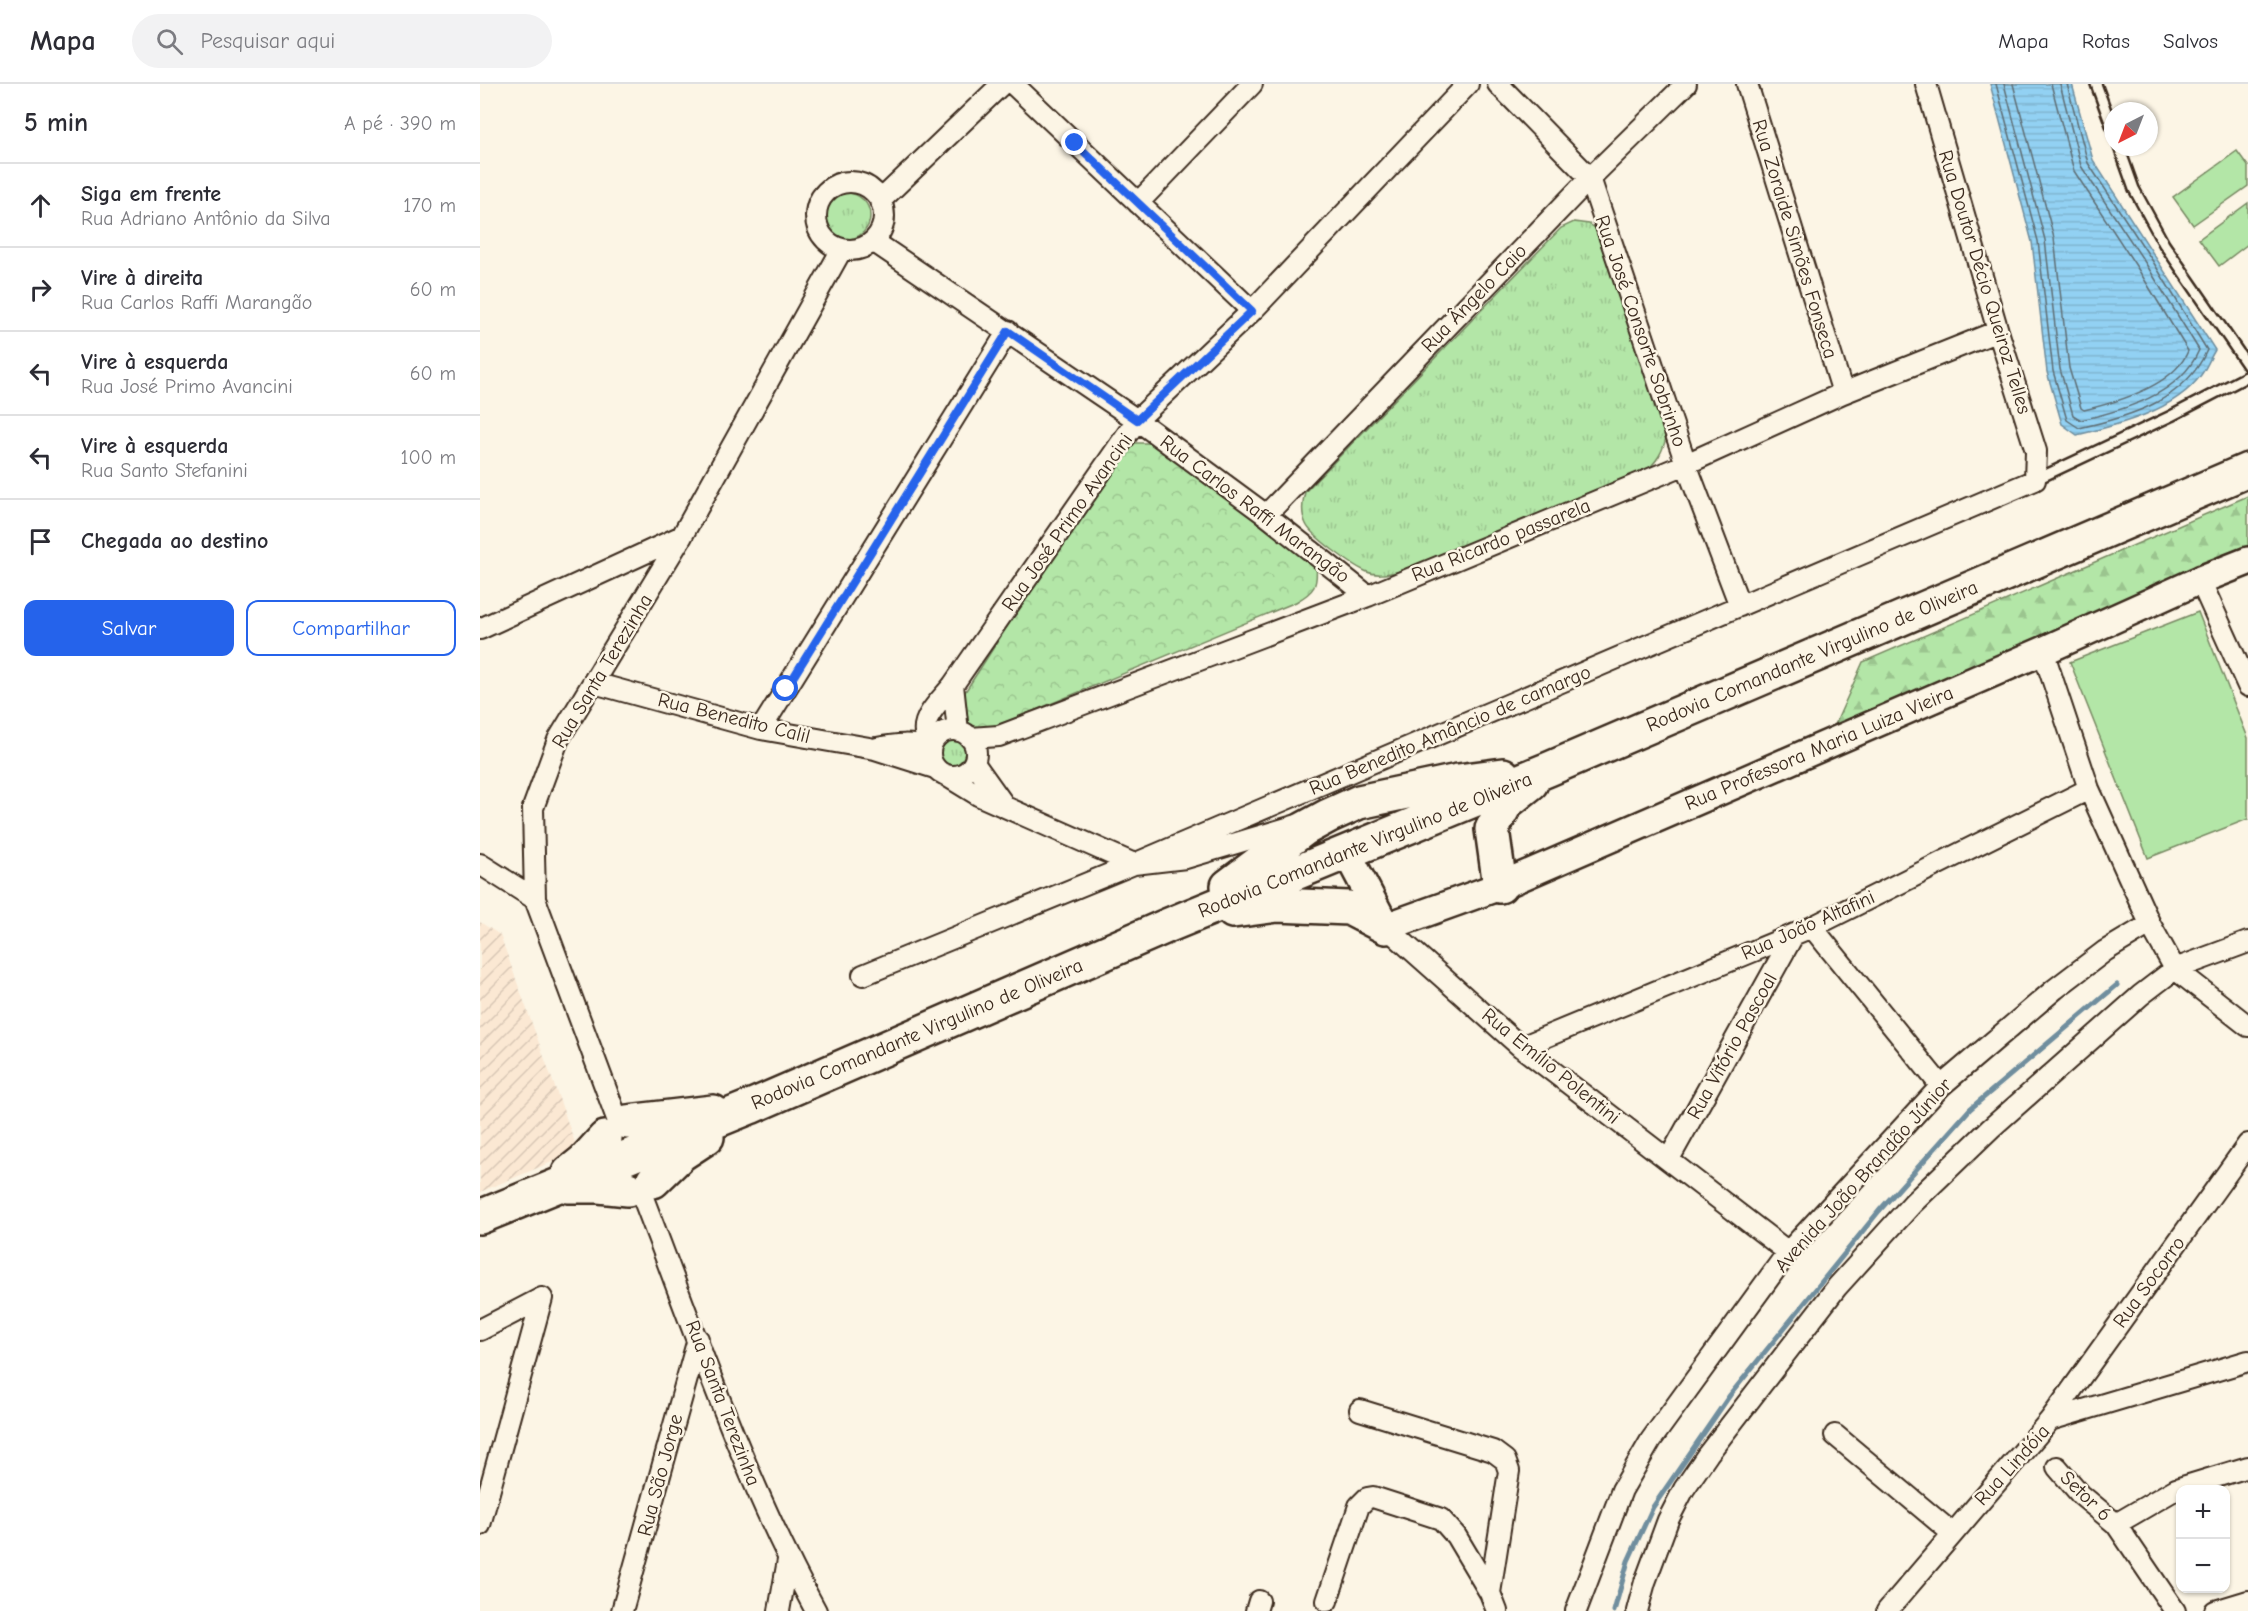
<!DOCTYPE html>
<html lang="pt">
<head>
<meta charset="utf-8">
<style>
	:root { --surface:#fff; --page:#f2f2f3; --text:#2b2b33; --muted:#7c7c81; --line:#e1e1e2; --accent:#2563eb }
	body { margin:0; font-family:"Comic Neue",sans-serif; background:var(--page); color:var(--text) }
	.controls { position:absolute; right:18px; bottom:18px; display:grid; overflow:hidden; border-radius:12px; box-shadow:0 2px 4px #0004 }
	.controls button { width:54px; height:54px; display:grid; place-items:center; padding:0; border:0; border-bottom:2px solid var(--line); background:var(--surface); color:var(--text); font:30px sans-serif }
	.compass { position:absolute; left:1624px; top:18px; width:54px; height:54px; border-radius:50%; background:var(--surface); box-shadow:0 2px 4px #0004; rotate:222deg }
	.stop { position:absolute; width:18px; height:18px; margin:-14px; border:4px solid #2563eb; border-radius:50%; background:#fff }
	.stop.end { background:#2563eb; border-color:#fff; box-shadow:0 2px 6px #0008 }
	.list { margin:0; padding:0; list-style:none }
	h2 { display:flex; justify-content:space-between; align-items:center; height:78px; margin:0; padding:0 24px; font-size:26px }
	h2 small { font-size:20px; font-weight:400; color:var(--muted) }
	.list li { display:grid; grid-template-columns:39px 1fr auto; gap:18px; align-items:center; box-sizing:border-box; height:84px; padding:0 24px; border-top:2px solid var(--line) }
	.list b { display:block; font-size:22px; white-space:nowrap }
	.list p { margin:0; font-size:20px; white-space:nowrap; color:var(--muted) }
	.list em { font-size:20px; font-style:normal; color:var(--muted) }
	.actions { display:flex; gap:12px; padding:18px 24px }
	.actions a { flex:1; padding:14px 0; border:2px solid var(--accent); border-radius:12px; text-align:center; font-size:21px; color:var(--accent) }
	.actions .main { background:var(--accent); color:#fff }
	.icon { flex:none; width:33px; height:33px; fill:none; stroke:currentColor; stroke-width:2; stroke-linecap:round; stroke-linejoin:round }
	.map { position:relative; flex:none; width:1768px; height:1527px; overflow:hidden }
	header { display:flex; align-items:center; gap:36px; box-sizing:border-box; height:84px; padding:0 30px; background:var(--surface); border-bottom:2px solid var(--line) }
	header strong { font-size:28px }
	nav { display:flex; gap:33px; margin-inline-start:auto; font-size:21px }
	.search { width:420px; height:54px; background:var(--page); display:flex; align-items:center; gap:15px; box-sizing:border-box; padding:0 21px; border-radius:33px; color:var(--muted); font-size:22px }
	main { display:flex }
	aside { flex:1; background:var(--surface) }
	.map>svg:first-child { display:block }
	.industrial { fill:url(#industrial-furrows) }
	.grass { fill:url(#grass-tufts); stroke:#778862; stroke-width:1.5 }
	.forest { fill:url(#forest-firs); stroke:#778862; stroke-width:1.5 }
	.park { fill:url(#park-crowns); stroke:#778862; stroke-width:1.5 }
	.pitch { fill:#b3e6a7; stroke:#778862; stroke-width:1.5 }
	.water { fill:url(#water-rules); stroke:#6f8e9e; stroke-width:1.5 }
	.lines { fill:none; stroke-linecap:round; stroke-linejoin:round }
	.shore { stroke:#5e6d73; stroke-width:1.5 }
	.stream { stroke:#6f8e9e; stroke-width:5 }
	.lane-casing { stroke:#3b2a1e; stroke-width:14 }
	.street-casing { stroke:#3b2a1e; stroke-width:24 }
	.secondary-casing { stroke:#3b2a1e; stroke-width:32 }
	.highway-casing { stroke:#3b2a1e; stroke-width:38 }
	.lane { stroke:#fcf5e5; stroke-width:9 }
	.street { stroke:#fcf5e5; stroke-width:20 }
	.secondary { stroke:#fcf5e5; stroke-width:27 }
	.highway { stroke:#fcf5e5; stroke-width:33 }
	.route { stroke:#2563eb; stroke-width:8 }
	.labels { text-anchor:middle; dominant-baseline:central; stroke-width:5; stroke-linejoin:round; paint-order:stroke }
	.street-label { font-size:20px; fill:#3b2a1e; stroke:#fcf5e5 }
</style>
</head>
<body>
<header>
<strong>Mapa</strong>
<div class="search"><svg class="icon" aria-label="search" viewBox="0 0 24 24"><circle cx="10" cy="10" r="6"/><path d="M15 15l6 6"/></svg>Pesquisar aqui</div>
<nav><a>Mapa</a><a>Rotas</a><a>Salvos</a></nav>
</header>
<main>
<aside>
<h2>5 min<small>A pé · 390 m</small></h2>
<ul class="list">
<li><svg class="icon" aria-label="ahead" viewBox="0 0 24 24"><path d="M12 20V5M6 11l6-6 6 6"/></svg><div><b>Siga em frente</b><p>Rua Adriano Antônio da Silva</p></div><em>170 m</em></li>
<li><svg class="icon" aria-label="right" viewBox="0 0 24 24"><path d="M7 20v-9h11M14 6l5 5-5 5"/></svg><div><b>Vire à direita</b><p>Rua Carlos Raffi Marangão</p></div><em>60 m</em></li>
<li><svg class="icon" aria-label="left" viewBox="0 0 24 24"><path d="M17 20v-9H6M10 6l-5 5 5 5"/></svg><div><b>Vire à esquerda</b><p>Rua José Primo Avancini</p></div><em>60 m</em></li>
<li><svg class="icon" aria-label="left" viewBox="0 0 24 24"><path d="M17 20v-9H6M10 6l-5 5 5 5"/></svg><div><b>Vire à esquerda</b><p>Rua Santo Stefanini</p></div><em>100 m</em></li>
<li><svg class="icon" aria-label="arrive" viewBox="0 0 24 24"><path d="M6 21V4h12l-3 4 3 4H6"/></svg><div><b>Chegada ao destino</b></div></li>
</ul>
<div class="actions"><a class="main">Salvar</a><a>Compartilhar</a></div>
</aside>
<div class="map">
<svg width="1768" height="1527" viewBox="0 0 1768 1527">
	<defs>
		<pattern id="industrial-furrows" width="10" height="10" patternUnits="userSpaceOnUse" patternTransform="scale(1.5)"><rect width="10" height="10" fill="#fbe8d3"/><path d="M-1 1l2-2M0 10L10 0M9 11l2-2" fill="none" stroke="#d8c7b5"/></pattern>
		<pattern id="grass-tufts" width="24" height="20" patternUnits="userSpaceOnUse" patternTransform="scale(1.5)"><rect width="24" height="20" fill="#b3e6a7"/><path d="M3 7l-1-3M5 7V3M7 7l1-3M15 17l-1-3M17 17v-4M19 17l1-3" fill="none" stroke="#9bc58f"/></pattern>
		<pattern id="forest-firs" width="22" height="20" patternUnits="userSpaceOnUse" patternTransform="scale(1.5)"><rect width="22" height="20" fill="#b3e6a7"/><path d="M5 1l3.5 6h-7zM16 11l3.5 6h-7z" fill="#9bc58f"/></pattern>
		<pattern id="park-crowns" width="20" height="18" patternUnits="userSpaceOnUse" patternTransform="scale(1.5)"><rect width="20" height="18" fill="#b3e6a7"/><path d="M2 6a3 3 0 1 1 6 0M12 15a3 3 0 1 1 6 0" fill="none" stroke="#9bc58f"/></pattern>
		<pattern id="water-rules" width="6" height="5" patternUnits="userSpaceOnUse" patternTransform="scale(1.5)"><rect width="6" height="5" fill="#92d1f3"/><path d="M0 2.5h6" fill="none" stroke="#7fb4d0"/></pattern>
	</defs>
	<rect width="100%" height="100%" fill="#fcf5e5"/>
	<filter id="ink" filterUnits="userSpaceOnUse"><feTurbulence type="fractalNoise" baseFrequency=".0167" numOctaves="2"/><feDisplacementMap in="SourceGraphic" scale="12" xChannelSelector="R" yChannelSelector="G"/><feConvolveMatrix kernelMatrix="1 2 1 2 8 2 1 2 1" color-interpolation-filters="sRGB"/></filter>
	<g filter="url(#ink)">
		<path class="industrial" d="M0 838 20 851 98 1067 0 1108Z"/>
		<path class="grass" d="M344 132a23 23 0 1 1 46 0a23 23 0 1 1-46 0Z
			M1094 138 1109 140 1115 144 1187 348C1184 367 1177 379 1162 390L917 488C907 490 895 492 885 487 872 481 831 452 826 440 821 430 822 419 825 408L1081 144Z
			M455 667a15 15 0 1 1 30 0a15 15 0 1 1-30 0Z"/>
		<path class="forest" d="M1768 412V466L1354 643 1383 578Z"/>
		<path class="park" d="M651 359H675L836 479C838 502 835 507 816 518L529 637C495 649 480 649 485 608L635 375Z"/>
		<path class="pitch" d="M1757 67 1768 82V102L1713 141 1693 113Z
			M1768 119V160L1739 182 1719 155Z
			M1718 528 1768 654V735L1668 774 1590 578Z"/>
		<path class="water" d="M1510 0H1592L1613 76 1735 266C1730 274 1727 283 1721 291 1695 327 1638 341 1597 351L1582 340 1567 288 1552 158Z"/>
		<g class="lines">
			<path class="shore" d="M1516 0 1558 157 1573 287 1587 336 1599 344C1649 333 1705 317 1727 266L1672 176 1608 79 1587 0
				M1524 0 1565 156 1580 285 1593 331 1601 336C1644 326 1700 311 1719 266L1666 180 1601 82 1580 0
				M1533 0 1574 154 1589 284 1601 324 1604 326C1638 318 1694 302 1708 267L1658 185 1594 87 1571 0"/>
			<path class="stream" d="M1134 1527 1148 1477 1173 1423 1250 1311 1314 1232 1399 1127 1490 1025 1637 901"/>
			<defs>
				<path id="lane" d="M1616 0 1633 46
					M1639 63 1654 105 1684 160 1768 282
					M1555 396 1691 332 1768 292"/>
				<path id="street" d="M533 0 772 227
					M1018 0 1110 94 1206 380 1260 522
					M1267 0 1363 309
					M336 132a34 34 0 1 1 68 0a34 34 0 1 1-68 0Z
					M400 117 522 0
					M658 119 772 0
					M393 157 657 336 786 431 888 512
					M786 431 1110 94 1206 0
					M1720 496 1768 602
					M0 545 202 452
					M1563 567 1609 705 1670 840 1695 885 1768 942
					M114 599 281 645 395 665 455 684
					M473 601 478 647
					M281 645 528 247
					M450 669a23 23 0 1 1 46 0a23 23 0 1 1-46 0Z
					M490 654 519 652 888 512 1206 380 1363 309 1518 247
					M450 662C449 658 446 653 445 648 442 632 464 613 473 601L657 336 772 227 988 0
					M397 664C417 660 431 659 450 664
					M494 679 524 721
					M467 692 498 711 654 780 706 774 817 741
					M0 780 55 815
					M906 843 1041 963 1308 1168
					M1332 843 1461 1002
					M383 891 654 780 1555 396 1556 367 1518 247 1446 0
					M1041 963 1332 843 1609 705
					M139 1040 55 815 53 724 78 656 202 452 362 165
					M1189 1075 1314 850
					M160 1106C215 1248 263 1393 336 1527
					M0 1246 62 1214
					M880 1326 1013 1367 1025 1376 1029 1387 1010 1509
					M1570 1336 1768 1277
					M1355 1351 1472 1449
					M1577 1383 1601 1411 1636 1440 1695 1527
					M1636 1440 1696 1405 1768 1383
					M0 1441 62 1214
					M847 1517 879 1422 887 1414 893 1413 961 1435 976 1452 1010 1509 1017 1527
					M142 1527 218 1255
					M299 1527 308 1476
					M776 1527 779 1517
					M1096 1527 1142 1406 1171 1356 1308 1168 1461 1002 1575 905 1625 867 1670 840
					M1157 1527 1165 1498 1188 1436 1204 1405 1228 1370 1357 1203 1433 1119 1511 1044 1661 911 1695 885 1768 858
					M1407 1527 1570 1336 1768 1060
					M1735 1527 1768 1517"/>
				<path id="secondary" d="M866 767 906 843 1020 802 1563 567 1720 496 1768 477"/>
				<path id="highway" d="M748 802 824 745 848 732 879 718 978 697 1023 691
					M1020 802 1012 745 1026 719 1051 699
					M753 827 797 821 869 824 906 843
					M147 1038 233 1028
					M89 1089 104 1077 125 1054
					M173 1097 201 1070 227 1053
					M88 1102H119L148 1105
					M0 1133 270 1023 689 841 1069 685 1768 386"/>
			</defs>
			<use href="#lane" class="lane-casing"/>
			<use href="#street" class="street-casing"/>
			<use href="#secondary" class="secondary-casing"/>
			<use href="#highway" class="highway-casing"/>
			<use href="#lane" class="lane"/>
			<use href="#street" class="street"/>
			<use href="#secondary" class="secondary"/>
			<use href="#highway" class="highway"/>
		</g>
	</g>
	<g class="lines" filter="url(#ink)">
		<path class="route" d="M306 605 528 247 657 336 772 227 595 59"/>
	</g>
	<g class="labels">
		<g class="street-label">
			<text transform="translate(1315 155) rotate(73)">Rua Zoraide Simões Fonseca</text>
			<text transform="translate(1505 198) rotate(73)">Rua Doutor Décio Queiroz Telles</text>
			<text transform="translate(994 214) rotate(-46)">Rua Ângelo Caio</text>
			<text transform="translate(1161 247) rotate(71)">Rua José Consorte Sobrinho</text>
			<text transform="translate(775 425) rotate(37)">Rua Carlos Raffi Marangão</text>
			<text transform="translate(587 438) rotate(-55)">Rua José Primo Avancini</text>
			<text transform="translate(1021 456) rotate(-22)">Rua Ricardo passarela</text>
			<text transform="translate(1332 572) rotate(-23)">Rodovia Comandante Virgulino de Oliveira</text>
			<text transform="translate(122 587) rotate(-59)">Rua Santa Terezinha</text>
			<text transform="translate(254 634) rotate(14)">Rua Benedito Calil</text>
			<text transform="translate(970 646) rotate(-23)">Rua Benedito Amâncio de camargo</text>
			<text transform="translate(1339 664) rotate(-23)">Rua Professora Maria Luiza Vieira</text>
			<text transform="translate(885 761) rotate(-22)">Rodovia Comandante Virgulino de Oliveira</text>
			<text transform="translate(1328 841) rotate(-24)">Rua João Altafini</text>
			<text transform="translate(437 950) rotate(-23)">Rodovia Comandante Virgulino de Oliveira</text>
			<text transform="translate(1252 962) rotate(-61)">Rua Vitório Pascoal</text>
			<text transform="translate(1071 982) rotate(39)">Rua Emílio Polentini</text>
			<text transform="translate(1383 1091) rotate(-48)">Avenida João Brandão Júnior</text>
			<text transform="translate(1669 1198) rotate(-54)">Rua Socorro</text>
			<text transform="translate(243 1319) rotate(69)">Rua Santa Terezinha</text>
			<text transform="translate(1532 1381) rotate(-48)">Rua Lindóia</text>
			<text transform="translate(180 1391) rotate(-75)">Rua São Jorge</text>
			<text transform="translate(1606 1412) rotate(44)">Setor 6</text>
		</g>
	</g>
</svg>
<div class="controls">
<button>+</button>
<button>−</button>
</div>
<svg class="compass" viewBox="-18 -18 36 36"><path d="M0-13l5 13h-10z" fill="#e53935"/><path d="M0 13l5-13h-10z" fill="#7c7c81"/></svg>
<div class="stop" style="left:306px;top:605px"></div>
<div class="stop end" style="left:595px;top:59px"></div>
</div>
</main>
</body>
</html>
